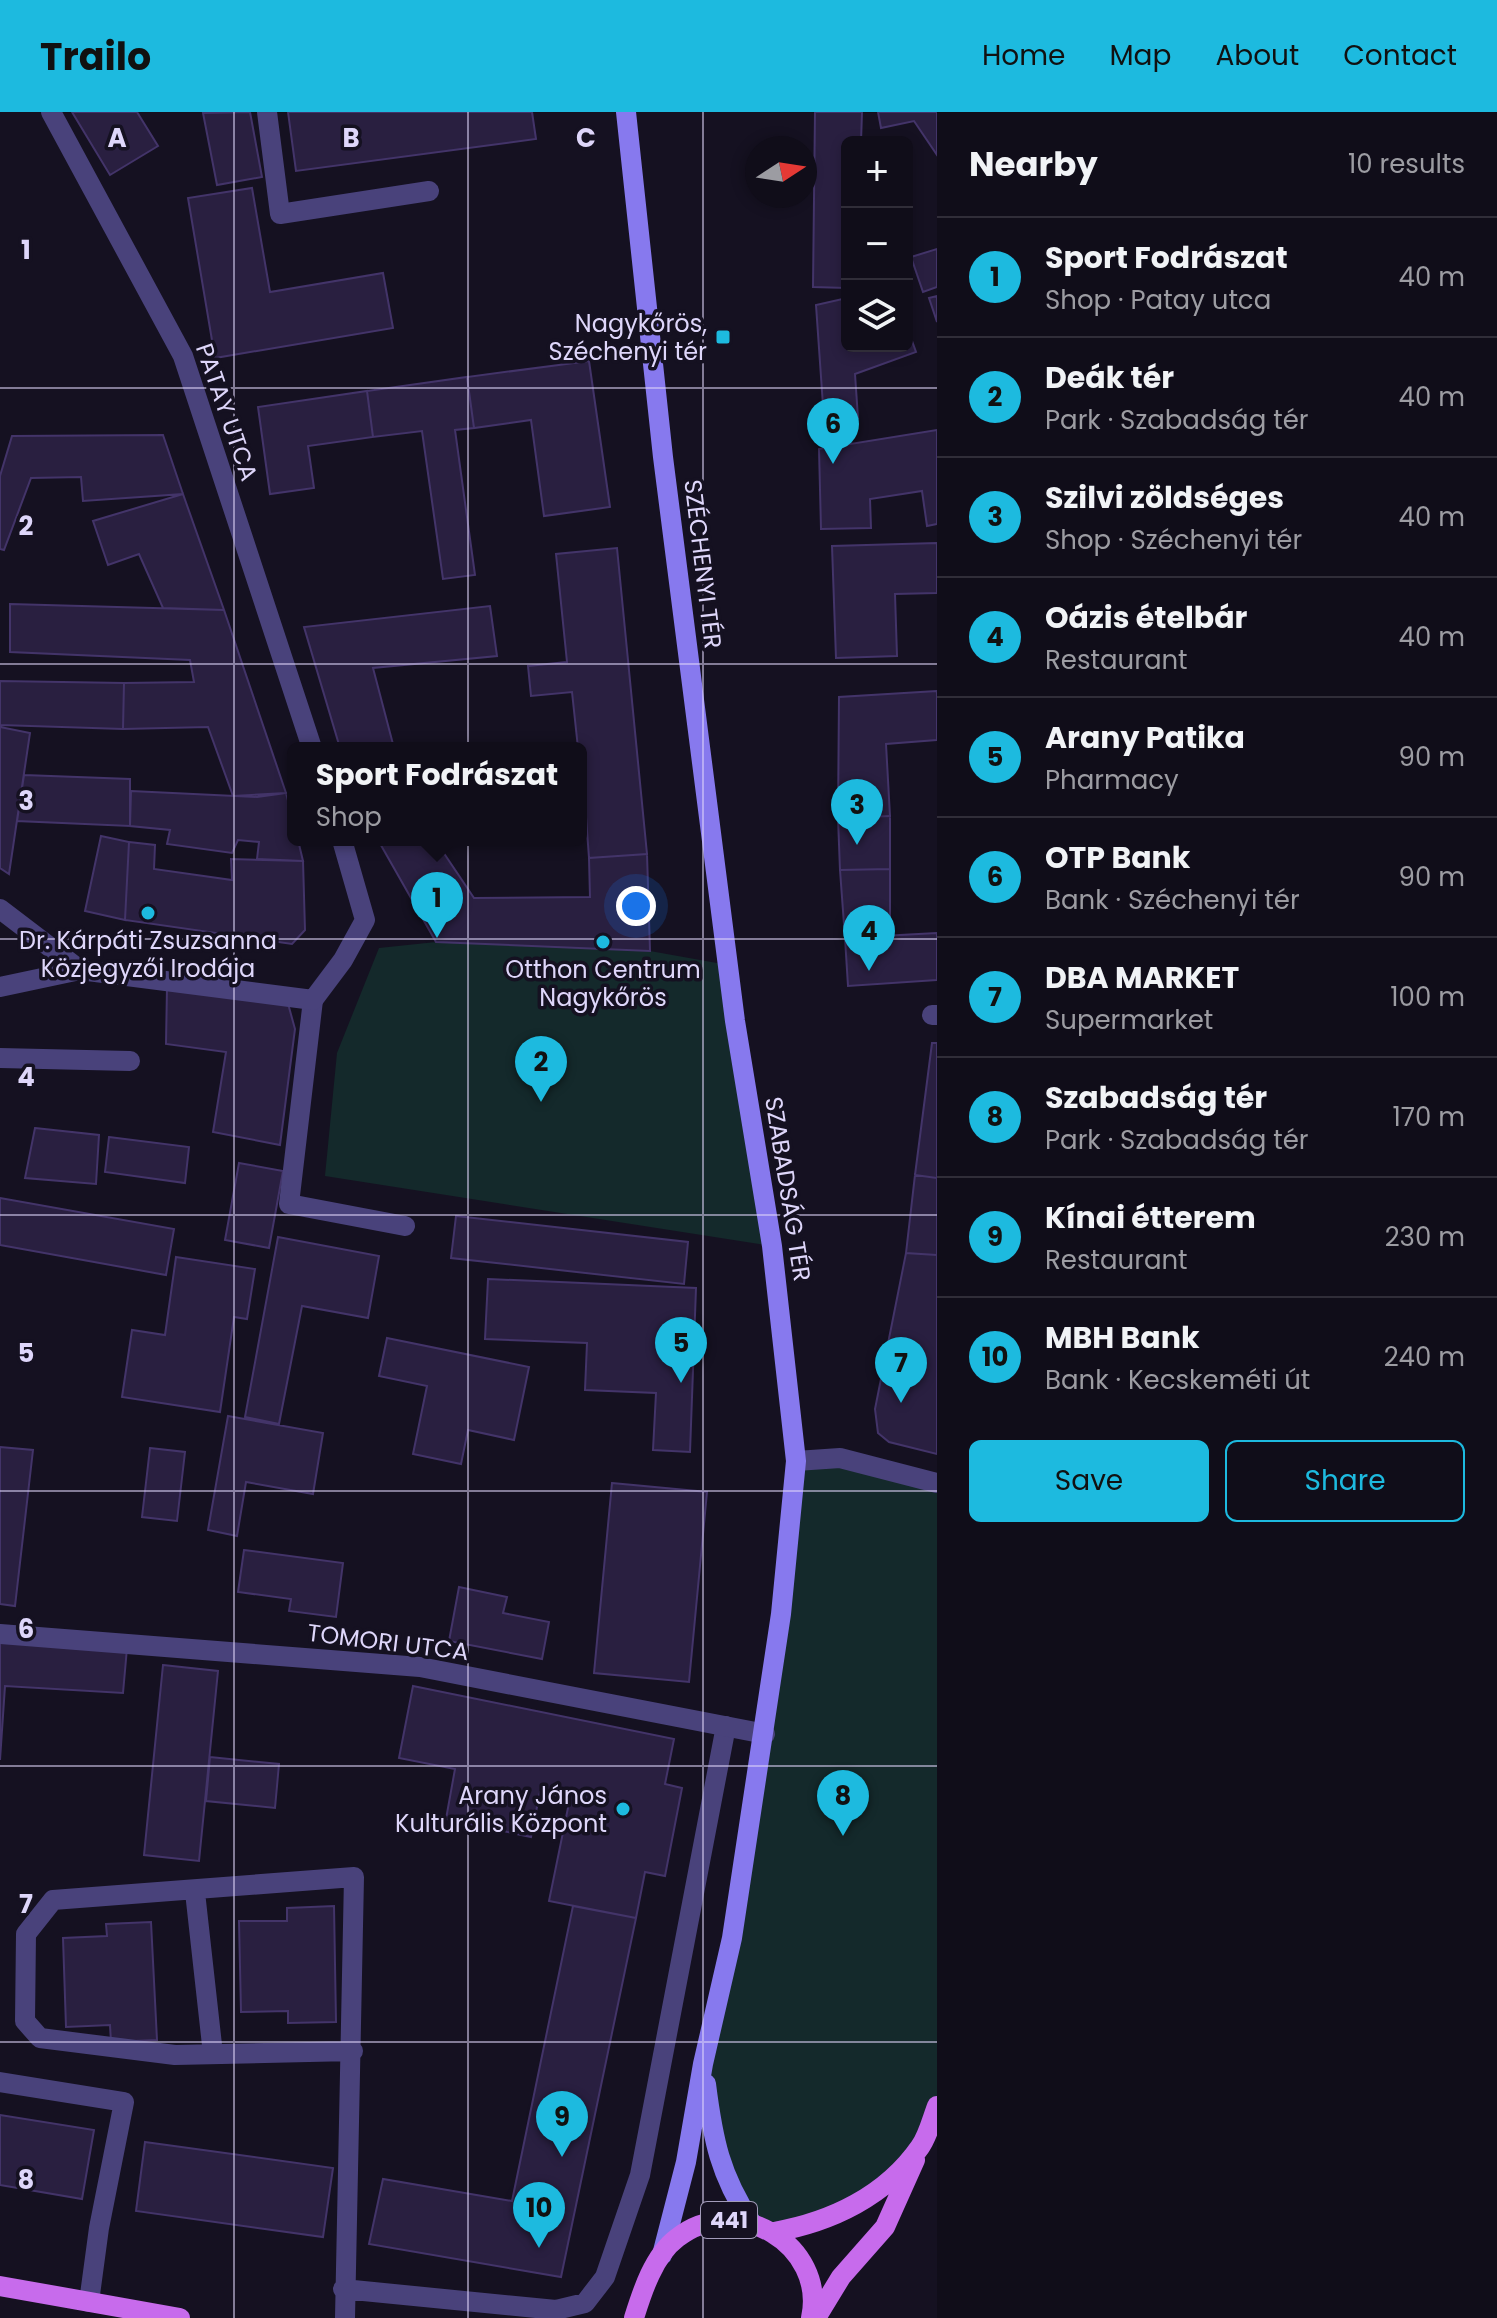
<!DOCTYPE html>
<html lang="en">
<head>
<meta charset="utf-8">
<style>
	:root { --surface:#100d19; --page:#1e1b26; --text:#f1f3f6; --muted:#9c9ca2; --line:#302d38; --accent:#1dbadf }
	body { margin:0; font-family:Poppins,sans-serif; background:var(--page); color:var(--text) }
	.controls { position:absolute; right:24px; top:24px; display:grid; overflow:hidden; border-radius:12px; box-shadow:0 4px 12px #0003 }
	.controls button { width:72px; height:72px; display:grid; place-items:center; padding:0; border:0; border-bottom:2px solid var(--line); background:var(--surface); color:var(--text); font:40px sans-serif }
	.compass { position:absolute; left:745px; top:24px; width:72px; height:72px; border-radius:50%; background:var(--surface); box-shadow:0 4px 12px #0003; rotate:78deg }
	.you { position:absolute; left:636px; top:794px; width:28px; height:28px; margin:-20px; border:6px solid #fff; border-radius:50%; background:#1a73e8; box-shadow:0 0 0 12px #1a73e833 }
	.badge { display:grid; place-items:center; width:52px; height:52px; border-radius:50%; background:var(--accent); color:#111; font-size:26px; font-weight:700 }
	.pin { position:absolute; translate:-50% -66px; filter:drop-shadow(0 2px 4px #0008) }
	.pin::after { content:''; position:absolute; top:42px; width:28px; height:24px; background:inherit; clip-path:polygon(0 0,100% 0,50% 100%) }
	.popup { position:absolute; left:287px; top:630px; width:300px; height:104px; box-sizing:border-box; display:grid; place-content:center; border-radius:12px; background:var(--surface); filter:drop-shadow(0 2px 6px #0005); font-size:26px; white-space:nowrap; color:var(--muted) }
	.popup b { font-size:30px; color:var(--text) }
	.popup::after { content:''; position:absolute; left:50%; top:100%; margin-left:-16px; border:16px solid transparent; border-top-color:var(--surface) }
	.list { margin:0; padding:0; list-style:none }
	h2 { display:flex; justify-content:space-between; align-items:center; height:104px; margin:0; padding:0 32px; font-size:34px }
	h2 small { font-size:26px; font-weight:400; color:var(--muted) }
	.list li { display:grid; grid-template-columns:52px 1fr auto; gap:24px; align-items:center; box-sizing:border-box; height:120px; padding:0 32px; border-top:2px solid var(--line) }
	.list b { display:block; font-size:30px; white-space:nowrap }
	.list p { margin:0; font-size:26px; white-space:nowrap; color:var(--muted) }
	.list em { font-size:26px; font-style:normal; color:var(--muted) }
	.actions { display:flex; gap:16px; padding:24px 32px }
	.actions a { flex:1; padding:18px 0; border:2px solid var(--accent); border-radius:12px; text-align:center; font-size:28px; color:var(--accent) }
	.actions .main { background:var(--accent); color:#111 }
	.icon { flex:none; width:44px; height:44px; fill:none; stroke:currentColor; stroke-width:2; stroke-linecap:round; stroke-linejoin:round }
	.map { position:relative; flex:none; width:937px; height:2206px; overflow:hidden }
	header { display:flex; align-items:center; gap:48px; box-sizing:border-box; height:112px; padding:0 40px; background:var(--accent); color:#111 }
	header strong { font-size:38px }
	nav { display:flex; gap:44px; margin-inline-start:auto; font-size:28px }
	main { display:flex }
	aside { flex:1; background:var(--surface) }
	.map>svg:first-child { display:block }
	.green { fill:#14292b }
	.building { fill:#291f40; stroke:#433469; stroke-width:2 }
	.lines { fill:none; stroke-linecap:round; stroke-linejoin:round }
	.lane { stroke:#49427b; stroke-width:20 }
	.street { stroke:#49427b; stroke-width:20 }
	.secondary { stroke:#8779ee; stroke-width:20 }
	.primary { stroke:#c76bec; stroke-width:20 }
	.grid { fill:none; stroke:#ded6fa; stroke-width:2; stroke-opacity:0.55 }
	.poi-dot { fill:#1dbadf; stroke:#151121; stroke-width:3 }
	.labels { text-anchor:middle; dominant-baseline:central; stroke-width:7; stroke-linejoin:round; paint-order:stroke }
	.shield { fill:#151121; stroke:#a29bb9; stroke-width:2 }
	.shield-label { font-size:22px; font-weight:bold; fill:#ded6fa }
	.poi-label { font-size:24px; fill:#ded6fa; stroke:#151121; text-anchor:end }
	.street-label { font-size:24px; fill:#ded6fa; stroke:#151121 }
	.grid-label { font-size:26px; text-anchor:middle; font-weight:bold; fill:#ded6fa; stroke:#151121; stroke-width:7; stroke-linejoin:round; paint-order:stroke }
</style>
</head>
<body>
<header>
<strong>Trailo</strong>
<nav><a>Home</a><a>Map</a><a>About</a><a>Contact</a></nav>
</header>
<main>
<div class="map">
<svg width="937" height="2206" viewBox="0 0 937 2206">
	<rect width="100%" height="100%" fill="#151121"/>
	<path class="green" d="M436 830 650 839 728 853 772 1134 325 1064 337 941 379 836Z
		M796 1349 937 1371V1994L876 2081 774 2120 728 2076 703 1952Z"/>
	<path class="building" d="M72 0H137L158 34 110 63Z
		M250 0 262 65 217 73 203 1Z
		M288 0H532L536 27 296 59Z
		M815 0H862L861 30H847V176L813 175Z
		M878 0H937V43L914 9 881 16Z
		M252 76 270 180 383 161 393 216 215 246 188 86Z
		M937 137V175L923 180 911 145Z
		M937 184V210L929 186Z
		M847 186V234H907V215L916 240 855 262 858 306 824 308 816 193Z
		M589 249 610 395 544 404 531 308 474 316 467 265Z
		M467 265 474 316 455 318 475 463 443 467 422 319 373 325 367 279Z
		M367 279 373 325 308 334 314 376 270 382 258 295Z
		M937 318V412L927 414 922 379 870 387 871 416 821 417 819 337Z
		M163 323 183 382 83 389 81 365 31 366 4 438 0 437V364L12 324Z
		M183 382 224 498 163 496 139 442 108 453 93 409Z
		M937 431V481L895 482 897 544 836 546 832 434Z
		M617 436 647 742 589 746 581 636H578L572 580 531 584 528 554 567 550 556 442Z
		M10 492 224 498 286 681 233 684 208 615 123 617 124 571 194 570 190 548 10 540Z
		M490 494 497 544 373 556 394 636H340L304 515Z
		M0 569 124 571 123 617 0 613Z
		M937 579V628L886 632 890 704 838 706 839 585Z
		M0 615 30 621 9 762 0 756Z
		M24 663 130 667V714L17 709Z
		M131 679 257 685 286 681 293 708V728H298L303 749 257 747 259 730 238 728 232 741 167 732 170 718 130 714Z
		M890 704V757L840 758 838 706Z
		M101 724 129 730 125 808 85 799Z
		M378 728H435L474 786 590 785 589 746 647 742 650 839 436 830Z
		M129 730 155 733 154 757 232 768 231 747 303 749 305 818 292 832 125 808Z
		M890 757V823L845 826 840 758Z
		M937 821V868L848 874 845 826Z
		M167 875 287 888 295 917 280 1033 213 1020 226 940 166 932Z
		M932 931H937V1066L915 1063Z
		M35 1016 99 1023 96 1072 25 1066Z
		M109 1025 189 1035 185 1071 105 1060Z
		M239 1051 283 1059 269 1136 225 1128Z
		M915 1063 937 1066V1143L906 1141Z
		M0 1086 174 1117 166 1163 0 1133Z
		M456 1104 688 1130 684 1172 451 1146Z
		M278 1125 379 1144 368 1206 302 1194 279 1312 245 1305Z
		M906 1141 937 1143V1342L889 1330 878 1321 875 1297Z
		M176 1145 255 1157 247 1207 234 1205 220 1300 122 1285 132 1218 165 1223Z
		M488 1167 696 1176 690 1340 653 1338 656 1281 585 1278 587 1231 485 1227Z
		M387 1226 529 1255 514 1328 468 1318 461 1352 413 1342 427 1274 379 1264Z
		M228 1304 323 1321 313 1382 246 1370 237 1424 208 1418Z
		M0 1335 33 1338 15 1494 0 1492Z
		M150 1336 185 1340 177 1409 142 1405Z
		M612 1371 707 1380 689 1570 594 1561Z
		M244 1438 343 1451 336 1505 289 1499 291 1487 238 1480Z
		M459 1475 507 1485 503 1501 549 1510 542 1547 449 1529Z
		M0 1529 127 1536 123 1581 5 1574 0 1648Z
		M163 1553 218 1559 199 1749 144 1743Z
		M413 1574 674 1627 665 1672 682 1676 665 1764 645 1760 636 1806 549 1789 570 1686 540 1680 531 1725 446 1707 455 1657 399 1646Z
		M210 1645 279 1652 275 1696 206 1689Z
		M334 1794 336 1910 288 1911V1899L241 1900 239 1809H287V1796Z
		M573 1794 636 1806 561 2165 369 2132 383 2067 512 2089Z
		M151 1810 157 1928 111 1930 110 1913 66 1915 63 1826 107 1824 106 1812Z
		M0 2003 94 2018 82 2087 0 2073Z
		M145 2030 333 2056 323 2125 136 2099Z"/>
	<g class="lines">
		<path class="lane" d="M313 888 289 1092 405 1114
			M0 946 130 949
			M195 1780 213 1942
			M0 1970 124 1990 99 2116 89 2190
			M343 2177 556 2198 585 2191 605 2165 640 2063 726 1614
			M345 2206 354 1765 53 1788 26 1822 25 1909 40 1926 175 1943 353 1939"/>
		<path class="street" d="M51 0 183 244 312 636
			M267 0 280 102 429 79
			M0 797 80 858
			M0 875 80 858 313 888 343 848 365 808 342 728
			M932 903H937
			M796 1349 840 1346 937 1371
			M0 1522 420 1555 765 1622"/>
		<path class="secondary" d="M626 0 663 345 735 909 772 1134 796 1349 781 1502 732 1826 703 1952 686 2050 662 2143
			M706 1972C713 2028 720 2063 751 2110"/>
		<path class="primary" d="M774 2120C831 2110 886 2084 920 2035 928 2024 932 2007 937 1994
			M0 2174 180 2206
			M634 2206C642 2180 654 2143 677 2126 736 2079 827 2133 811 2206
			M816 2206 841 2165 885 2115 915 2048"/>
	</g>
	<path class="grid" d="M234 0V2206M468 0V2206M703 0V2206M0 276H937M0 552H937M0 827H937M0 1103H937M0 1379H937M0 1654H937M0 1930H937"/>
	<g class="poi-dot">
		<rect x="715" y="217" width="16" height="16" rx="4"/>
		<circle cx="148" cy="801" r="8"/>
		<circle cx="603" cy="830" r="8"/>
		<circle cx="623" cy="1697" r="8"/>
	</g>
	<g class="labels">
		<rect class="shield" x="701" y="2090" width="56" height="36" rx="6"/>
		<g class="shield-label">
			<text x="729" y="2108">441</text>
		</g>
		<g class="poi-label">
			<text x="707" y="211">Nagykőrös,<tspan x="707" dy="28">Széchenyi tér</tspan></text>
			<text x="148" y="828" text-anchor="middle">Dr. Kárpáti Zsuzsanna<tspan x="148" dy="28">Közjegyzői Irodája</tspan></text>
			<text x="603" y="857" text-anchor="middle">Otthon Centrum<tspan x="603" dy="28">Nagykőrös</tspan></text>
			<text x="607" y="1683">Arany János<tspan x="607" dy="28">Kulturális Központ</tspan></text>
		</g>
		<g class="street-label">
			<text transform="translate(227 300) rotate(71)">PATAY UTCA</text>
			<text transform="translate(703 452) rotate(83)">SZÉCHENYI TÉR</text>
			<text transform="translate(788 1077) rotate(81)">SZABADSÁG TÉR</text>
			<text transform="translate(388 1530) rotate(7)">TOMORI UTCA</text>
		</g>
	</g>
	<g class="grid-label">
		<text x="117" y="35">A</text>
		<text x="351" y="35">B</text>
		<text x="586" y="35">C</text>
		<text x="26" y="147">1</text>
		<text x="26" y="423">2</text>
		<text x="26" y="698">3</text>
		<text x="26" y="974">4</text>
		<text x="26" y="1250">5</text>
		<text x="26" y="1526">6</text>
		<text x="26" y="1801">7</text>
		<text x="26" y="2077">8</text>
	</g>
</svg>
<div class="controls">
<button>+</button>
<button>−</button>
<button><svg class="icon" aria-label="layers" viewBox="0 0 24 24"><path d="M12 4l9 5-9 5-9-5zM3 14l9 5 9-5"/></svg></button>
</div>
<svg class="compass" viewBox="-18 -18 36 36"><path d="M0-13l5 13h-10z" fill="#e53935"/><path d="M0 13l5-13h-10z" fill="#9c9ca2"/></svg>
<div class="you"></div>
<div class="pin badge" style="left:437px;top:826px">1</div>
<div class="popup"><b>Sport Fodrászat</b>Shop</div>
<div class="pin badge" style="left:541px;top:990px">2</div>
<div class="pin badge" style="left:857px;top:733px">3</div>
<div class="pin badge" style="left:869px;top:859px">4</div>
<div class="pin badge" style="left:681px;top:1271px">5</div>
<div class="pin badge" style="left:833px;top:352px">6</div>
<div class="pin badge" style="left:901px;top:1291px">7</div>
<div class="pin badge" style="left:843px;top:1724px">8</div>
<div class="pin badge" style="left:562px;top:2045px">9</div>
<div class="pin badge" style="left:539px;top:2136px">10</div>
</div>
<aside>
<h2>Nearby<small>10 results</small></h2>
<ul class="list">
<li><span class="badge">1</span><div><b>Sport Fodrászat</b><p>Shop · Patay utca</p></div><em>40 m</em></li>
<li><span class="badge">2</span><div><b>Deák tér</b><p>Park · Szabadság tér</p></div><em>40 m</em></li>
<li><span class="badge">3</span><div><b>Szilvi zöldséges</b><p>Shop · Széchenyi tér</p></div><em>40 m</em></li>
<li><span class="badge">4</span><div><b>Oázis ételbár</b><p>Restaurant</p></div><em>40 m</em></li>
<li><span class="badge">5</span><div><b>Arany Patika</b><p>Pharmacy</p></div><em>90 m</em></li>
<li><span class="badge">6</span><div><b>OTP Bank</b><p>Bank · Széchenyi tér</p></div><em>90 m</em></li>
<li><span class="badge">7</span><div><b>DBA MARKET</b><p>Supermarket</p></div><em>100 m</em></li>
<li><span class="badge">8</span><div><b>Szabadság tér</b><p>Park · Szabadság tér</p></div><em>170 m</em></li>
<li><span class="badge">9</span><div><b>Kínai étterem</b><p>Restaurant</p></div><em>230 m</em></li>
<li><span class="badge">10</span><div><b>MBH Bank</b><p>Bank · Kecskeméti út</p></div><em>240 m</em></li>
</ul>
<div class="actions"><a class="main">Save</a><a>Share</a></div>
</aside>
</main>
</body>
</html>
